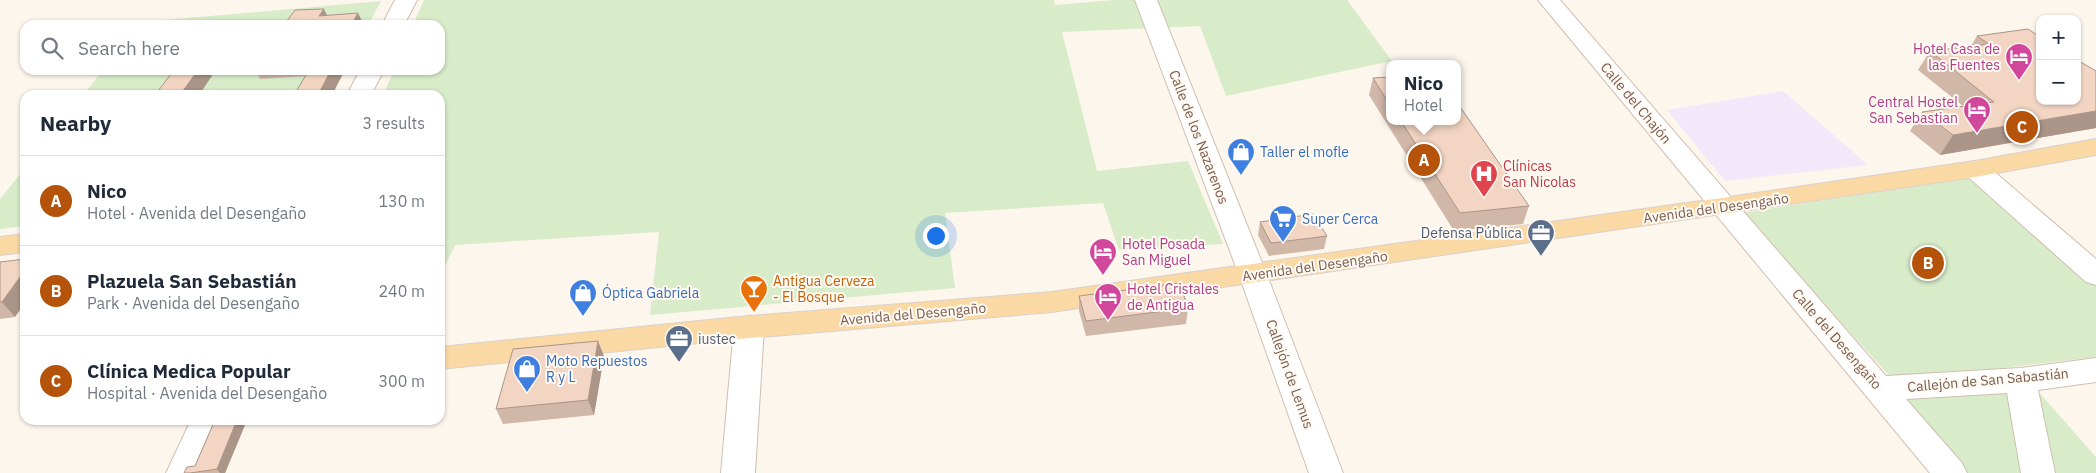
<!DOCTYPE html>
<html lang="en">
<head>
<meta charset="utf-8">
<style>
	:root { --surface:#fff; --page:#f6f6f7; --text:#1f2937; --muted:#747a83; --line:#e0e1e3; --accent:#b45309 }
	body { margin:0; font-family:"IBM Plex Sans",sans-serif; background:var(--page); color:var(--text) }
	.controls { position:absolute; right:15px; top:15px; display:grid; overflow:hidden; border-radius:10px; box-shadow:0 1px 4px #0004 }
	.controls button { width:45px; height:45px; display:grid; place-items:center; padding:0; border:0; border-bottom:1px solid var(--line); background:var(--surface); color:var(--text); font:25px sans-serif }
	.you { position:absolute; left:935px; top:235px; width:18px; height:18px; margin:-12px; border:4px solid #fff; border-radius:50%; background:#1a73e8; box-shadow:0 0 0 8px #1a73e833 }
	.badge { display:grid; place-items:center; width:32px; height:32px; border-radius:50%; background:var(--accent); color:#fff; font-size:16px; font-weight:700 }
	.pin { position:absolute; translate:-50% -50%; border:2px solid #fff; box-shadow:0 1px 5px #0006 }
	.popup { position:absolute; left:1386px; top:60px; width:75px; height:65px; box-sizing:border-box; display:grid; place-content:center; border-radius:10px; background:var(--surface); filter:drop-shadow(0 1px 4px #0005); font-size:16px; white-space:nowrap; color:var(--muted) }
	.popup b { font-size:19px; color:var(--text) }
	.popup::after { content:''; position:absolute; left:50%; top:100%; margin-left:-10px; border:10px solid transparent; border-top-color:var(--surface) }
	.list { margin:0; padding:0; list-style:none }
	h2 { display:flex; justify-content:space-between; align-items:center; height:65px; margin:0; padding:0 20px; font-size:21px }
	h2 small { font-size:16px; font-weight:400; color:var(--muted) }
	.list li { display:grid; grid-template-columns:32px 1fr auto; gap:15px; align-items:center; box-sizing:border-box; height:90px; padding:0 20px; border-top:1px solid var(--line) }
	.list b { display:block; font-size:19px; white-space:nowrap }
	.list p { margin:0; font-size:16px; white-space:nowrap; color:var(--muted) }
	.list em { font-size:16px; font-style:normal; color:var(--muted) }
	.icon { flex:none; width:28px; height:28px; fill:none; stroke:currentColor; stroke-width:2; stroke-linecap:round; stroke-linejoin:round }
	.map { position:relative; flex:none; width:2096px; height:473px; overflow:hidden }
	.search { position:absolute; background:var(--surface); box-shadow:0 1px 4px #0004; left:20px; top:20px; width:425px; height:55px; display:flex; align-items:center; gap:12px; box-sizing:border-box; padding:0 18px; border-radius:15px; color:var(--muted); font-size:19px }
	.panel { position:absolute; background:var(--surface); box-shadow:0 1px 4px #0004; left:20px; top:90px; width:425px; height:335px; border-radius:15px }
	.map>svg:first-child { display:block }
	.education { fill:#f3e8fa }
	.green { fill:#d8ecc9 }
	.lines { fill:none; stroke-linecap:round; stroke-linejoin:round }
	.minor-casing { stroke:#d1beb0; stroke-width:2 }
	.major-casing { stroke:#dad1cd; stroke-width:2 }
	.minor { fill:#fff; fill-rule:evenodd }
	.major { fill:#fbd9a5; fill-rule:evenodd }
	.wall { fill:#d1b7a8 }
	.shaded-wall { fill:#aa9588 }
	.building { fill:#f3d5c3; stroke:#aa9588 }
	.labels { text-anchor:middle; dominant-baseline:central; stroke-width:4; stroke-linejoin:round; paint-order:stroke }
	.hotel-label { font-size:14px; fill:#b23c85; stroke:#fffaf3; text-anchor:end }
	.street-label { font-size:14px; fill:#7a5c4d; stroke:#fffaf3 }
	.shop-label { font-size:14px; fill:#366cbe; stroke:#fffaf3; text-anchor:start }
	.health-label { font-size:14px; fill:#be3a42; stroke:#fffaf3; text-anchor:start }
	.service-label { font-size:14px; fill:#4e5e75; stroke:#fffaf3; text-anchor:end }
	.food-label { font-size:14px; fill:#c56008; stroke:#fffaf3; text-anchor:start }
</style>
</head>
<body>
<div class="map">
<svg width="2096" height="473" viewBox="0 0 2096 473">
	<rect width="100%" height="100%" fill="#fdf6ec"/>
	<path class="education" d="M1783 91 1868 165 1725 181 1667 110Z"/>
	<path class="green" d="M424 0H1054L1055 5 1114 0H1347L1392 61 1226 96 1200 26 1062 32 1097 171 1188 161 1223 244 1119 250 1103 203 945 213 955 288 650 315 659 232 455 245 440 277V95H383L394 70H440V25H413Z
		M381 1 368 25H139L142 22Z
		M103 70H345L332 95H83Z
		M25 168V226L0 229V199Z
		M1972 177 2096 286V357L1894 381 1742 213Z
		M2009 387 2026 473H1963L1900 395Z
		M2036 389 2096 457V473H2050Z"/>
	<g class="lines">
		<defs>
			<path id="minor" d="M395 0H417L404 25H382Z
				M1135 0H1157L1267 275 1343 473H1309L1239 275Z
				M1538 0H1560L1886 376 2020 368 2096 358V382L2038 390 2055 473H2021L2007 393 1906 399 1962 463 1967 473H1930Z
				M360 70H384L371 95H347Z
				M1975 161 1984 163 2096 259V285L2086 282 1966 175 1962 169 1966 163Z
				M749 316 760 319 764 327 755 473H721L734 327 738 319Z
				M191 420H223L200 473H166Z"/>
			<path id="major" d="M2096 139V155L1975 177 1052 312 749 338 440 369V347L749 316 1052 292 1722 198 1975 161Z
				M25 234V252L0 255V237Z"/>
		</defs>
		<use href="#minor" class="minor-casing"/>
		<use href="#major" class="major-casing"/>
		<use href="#minor" class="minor"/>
		<use href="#major" class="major"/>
	</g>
	<path class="wall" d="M1977 36 2096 71V128L1940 155 1910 131 1922 112 1963 106 1918 70 1930 51 1971 46Z
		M255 70H345L306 76 260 79Z
		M1390 77V121H1458L1529 206 1523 224 1454 231 1369 95 1373 78Z
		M1260 222 1327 236 1324 249 1269 256 1258 235Z
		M0 262 15 317 0 319Z
		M1079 296 1188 308 1186 324 1086 336 1079 311Z
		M604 356 594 415 503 424 496 409Z
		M215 420H281V421L245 425 225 473H184L195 466Z"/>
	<path class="shaded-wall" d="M324 9 330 22 319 16Z
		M358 13 364 25H351Z
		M198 70H216L199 95H180Z
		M331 70H345L332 95H318Z
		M2096 111V128L1940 155 1953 135Z
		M25 270V303L15 317 2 302Z
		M598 341 604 356 594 415 588 400Z
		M237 420H241L245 425 225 473H220L217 469Z"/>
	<path class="building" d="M324 9 319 16 358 13 351 25H284L295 10Z
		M2028 29 2040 37V101H2077V60L2096 71V111L1953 135 1922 112 1994 102 1930 51 1989 44 1977 36Z
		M174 70H198L180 95H155Z
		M309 70H331L318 95H294Z
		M1390 77V105L1373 78Z
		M1458 104 1529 206 1460 213 1401 121H1458Z
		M1313 214 1327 236 1271 243 1260 222Z
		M25 259V270L2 302H0V262Z
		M1180 283 1188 308 1086 321 1079 296Z
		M598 341 588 400 496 409 513 349Z
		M215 420H237L217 469 190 473H184L187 467 195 466Z"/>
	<defs>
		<symbol id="hotel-pin" viewBox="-11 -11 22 30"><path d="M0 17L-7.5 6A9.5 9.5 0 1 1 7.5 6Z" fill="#d1479c" stroke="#fffaf3"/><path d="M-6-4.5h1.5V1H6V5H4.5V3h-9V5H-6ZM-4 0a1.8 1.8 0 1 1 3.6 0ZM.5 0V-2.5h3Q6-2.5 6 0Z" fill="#fff"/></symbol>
		<symbol id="shop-pin" viewBox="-11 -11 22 30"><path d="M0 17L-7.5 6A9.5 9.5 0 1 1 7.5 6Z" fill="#3f7fe0" stroke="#fffaf3"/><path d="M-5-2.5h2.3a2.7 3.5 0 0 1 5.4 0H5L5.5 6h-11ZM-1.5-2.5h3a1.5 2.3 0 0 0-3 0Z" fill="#fff"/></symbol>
		<symbol id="hospital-pin" viewBox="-11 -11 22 30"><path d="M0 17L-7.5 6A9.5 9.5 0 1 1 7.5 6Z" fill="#e0444e" stroke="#fffaf3"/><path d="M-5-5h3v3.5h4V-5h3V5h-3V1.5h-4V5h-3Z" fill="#fff"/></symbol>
		<symbol id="supermarket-pin" viewBox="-11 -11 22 30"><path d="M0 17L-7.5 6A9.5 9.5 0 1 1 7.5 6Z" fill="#3f7fe0" stroke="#fffaf3"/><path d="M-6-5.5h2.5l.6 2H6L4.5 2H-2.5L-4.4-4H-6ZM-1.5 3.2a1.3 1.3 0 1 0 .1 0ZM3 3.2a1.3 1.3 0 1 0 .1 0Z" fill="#fff"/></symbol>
		<symbol id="office-pin" viewBox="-11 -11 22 30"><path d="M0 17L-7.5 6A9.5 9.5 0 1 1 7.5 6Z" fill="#5c6f8a" stroke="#fffaf3"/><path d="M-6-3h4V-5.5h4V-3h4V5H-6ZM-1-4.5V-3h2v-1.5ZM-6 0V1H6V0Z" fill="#fff"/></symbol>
		<symbol id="bar-pin" viewBox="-11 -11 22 30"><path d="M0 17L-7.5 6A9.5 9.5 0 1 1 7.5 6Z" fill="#e8710a" stroke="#fffaf3"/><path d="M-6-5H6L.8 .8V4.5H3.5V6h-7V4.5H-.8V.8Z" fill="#fff"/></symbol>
	</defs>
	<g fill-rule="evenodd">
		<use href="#hotel-pin" x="2003" y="41" width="32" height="43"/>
		<use href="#hotel-pin" x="1961" y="94" width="32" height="43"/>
		<use href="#shop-pin" x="1225" y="136" width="32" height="43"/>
		<use href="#hospital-pin" x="1468" y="158" width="32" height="43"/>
		<use href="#supermarket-pin" x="1267" y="203" width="32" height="43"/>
		<use href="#office-pin" x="1525" y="217" width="32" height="43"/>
		<use href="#hotel-pin" x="1087" y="236" width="32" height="43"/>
		<use href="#bar-pin" x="738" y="273" width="32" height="43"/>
		<use href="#shop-pin" x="567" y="277" width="32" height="43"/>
		<use href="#hotel-pin" x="1092" y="281" width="32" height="43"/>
		<use href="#office-pin" x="663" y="323" width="32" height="43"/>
		<use href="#shop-pin" x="511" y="353" width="32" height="43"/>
	</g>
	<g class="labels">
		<g class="hotel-label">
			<text x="2000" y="49">Hotel Casa de<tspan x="2000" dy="16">las Fuentes</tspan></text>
			<text x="1958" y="102">Central Hostel<tspan x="1958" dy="16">San Sebastian</tspan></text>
			<text x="1122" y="244" text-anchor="start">Hotel Posada<tspan x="1122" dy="16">San Miguel</tspan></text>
			<text x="1127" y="289" text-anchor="start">Hotel Cristales<tspan x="1127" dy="16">de Antigua</tspan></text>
		</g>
		<g class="street-label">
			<text transform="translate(1636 103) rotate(50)">Calle del Chajón</text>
			<text transform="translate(1199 137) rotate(69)">Calle de los Nazarenos</text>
			<text transform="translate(1716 208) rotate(-8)">Avenida del Desengaño</text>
			<text transform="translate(1315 266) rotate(-8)">Avenida del Desengaño</text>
			<text transform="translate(913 314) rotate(-5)">Avenida del Desengaño</text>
			<text transform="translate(1837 339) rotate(49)">Calle del Desengaño</text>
			<text transform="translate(1290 374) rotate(70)">Callejón de Lemus</text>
			<text transform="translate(1988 380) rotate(-5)">Callejón de San Sabastián</text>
		</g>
		<g class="shop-label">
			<text x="1260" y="152">Taller el mofle</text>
			<text x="1302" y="219">Super Cerca</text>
			<text x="602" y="293">Óptica Gabriela</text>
			<text x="546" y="361">Moto Repuestos<tspan x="546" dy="16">R y L</tspan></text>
		</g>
		<g class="health-label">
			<text x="1503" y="166">Clínicas<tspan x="1503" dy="16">San Nicolas</tspan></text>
		</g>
		<g class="service-label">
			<text x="1522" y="233">Defensa Pública</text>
			<text x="698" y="339" text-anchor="start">iustec</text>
		</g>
		<g class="food-label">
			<text x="773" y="281">Antigua Cerveza<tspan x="773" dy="16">- El Bosque</tspan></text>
		</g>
	</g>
</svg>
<div class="controls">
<button>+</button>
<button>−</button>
</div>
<div class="you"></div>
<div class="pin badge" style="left:1424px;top:160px">A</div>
<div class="popup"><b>Nico</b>Hotel</div>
<div class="pin badge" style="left:1928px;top:263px">B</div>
<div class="pin badge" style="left:2022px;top:127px">C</div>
<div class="search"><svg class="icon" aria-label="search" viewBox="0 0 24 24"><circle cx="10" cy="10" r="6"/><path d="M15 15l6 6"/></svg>Search here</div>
<section class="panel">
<h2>Nearby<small>3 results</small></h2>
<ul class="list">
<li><span class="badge">A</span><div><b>Nico</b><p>Hotel · Avenida del Desengaño</p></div><em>130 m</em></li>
<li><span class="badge">B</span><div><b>Plazuela San Sebastián</b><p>Park · Avenida del Desengaño</p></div><em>240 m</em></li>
<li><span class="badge">C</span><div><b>Clínica Medica Popular</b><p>Hospital · Avenida del Desengaño</p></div><em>300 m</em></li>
</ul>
</section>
</div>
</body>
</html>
